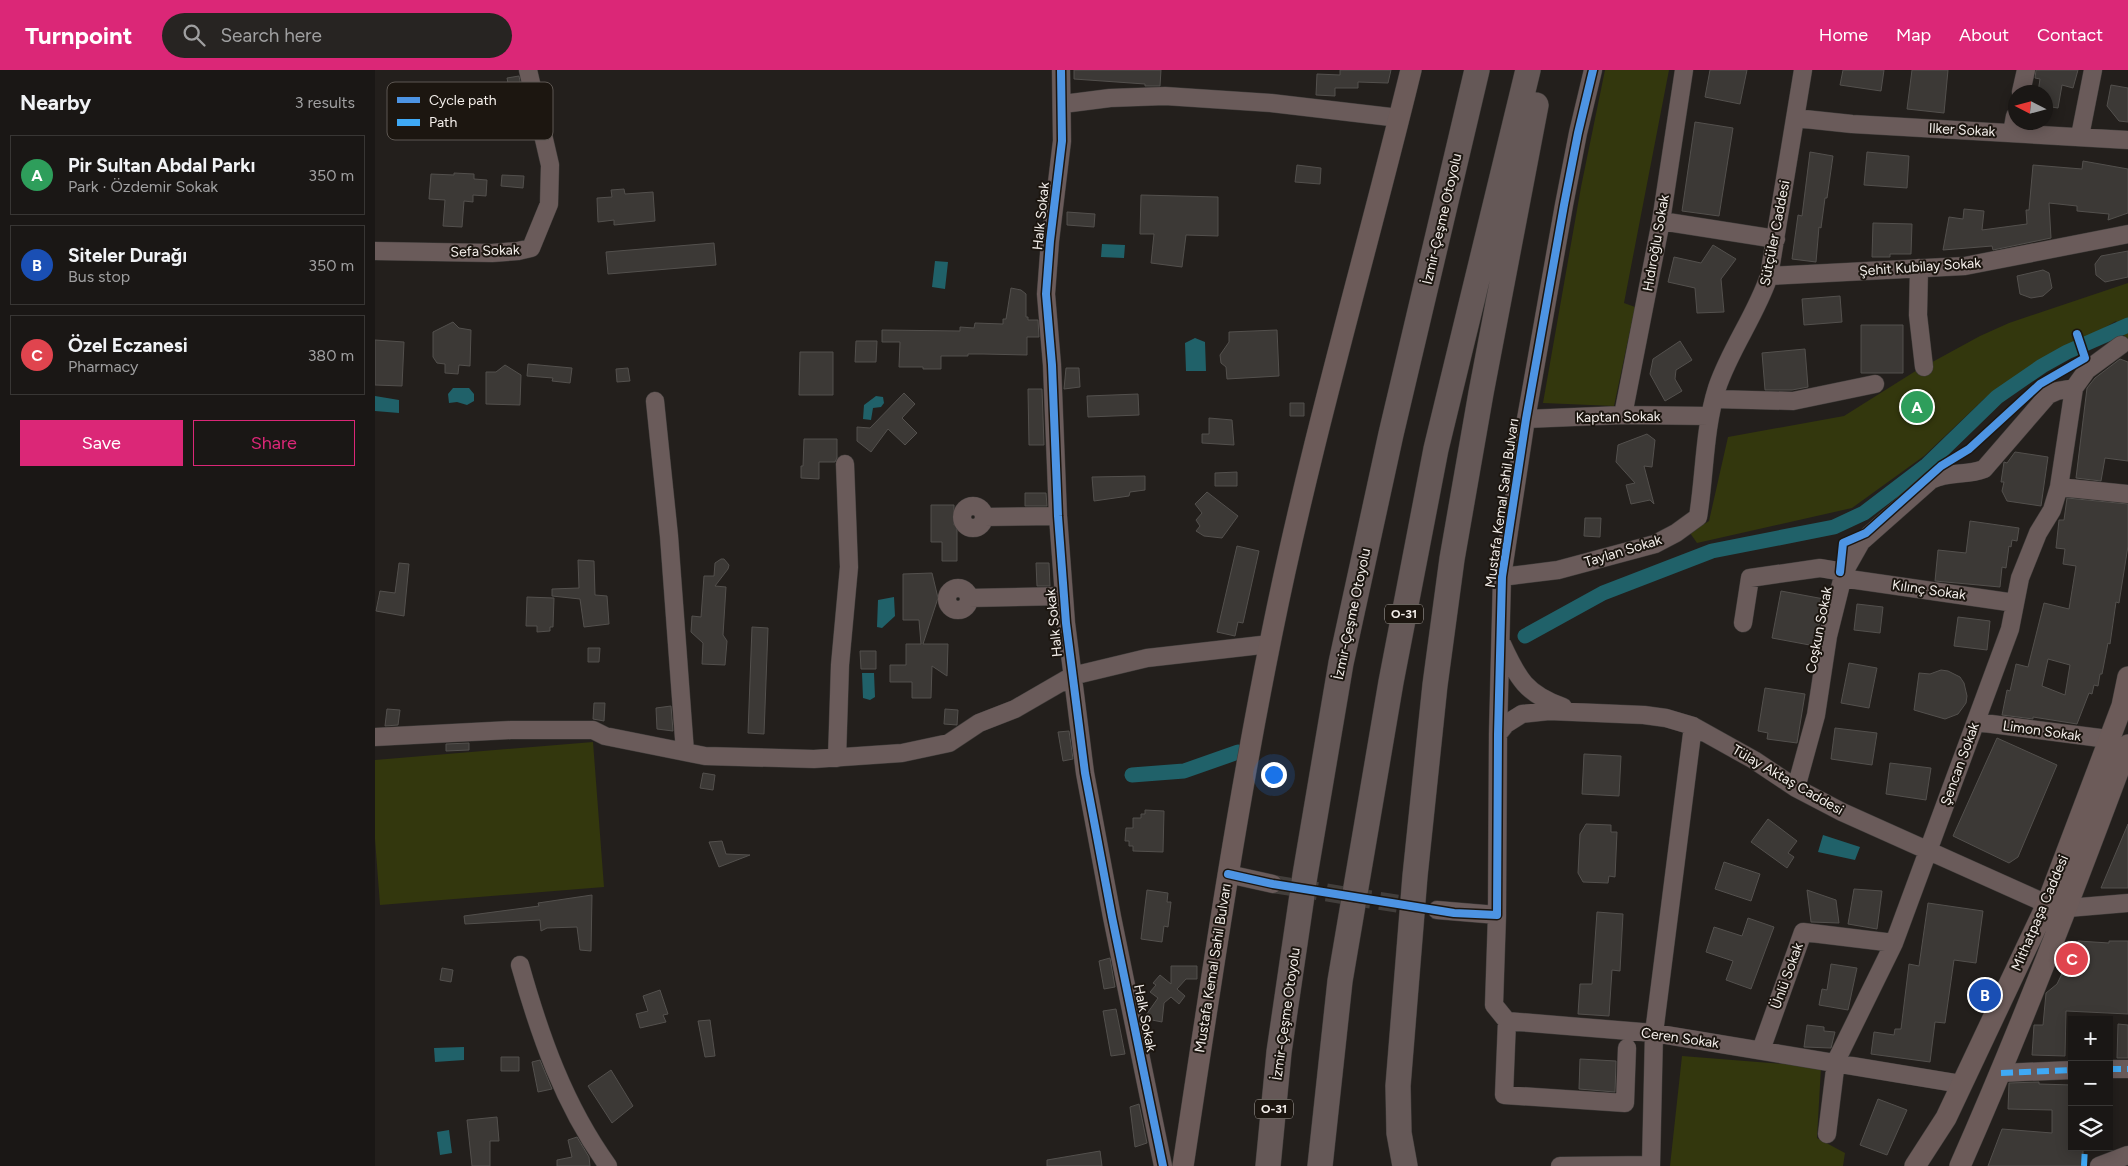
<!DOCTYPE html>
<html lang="en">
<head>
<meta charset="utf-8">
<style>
	:root { --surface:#1a1715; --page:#272422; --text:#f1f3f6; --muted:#9f9fa0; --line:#383634; --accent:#db2777 }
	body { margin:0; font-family:Figtree,sans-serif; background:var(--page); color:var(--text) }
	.controls { position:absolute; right:15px; bottom:15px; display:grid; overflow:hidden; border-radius:0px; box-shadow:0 2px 12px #0003 }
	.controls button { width:45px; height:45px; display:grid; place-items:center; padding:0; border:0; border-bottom:1px solid var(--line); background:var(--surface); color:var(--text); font:25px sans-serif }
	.compass { position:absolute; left:1633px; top:15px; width:45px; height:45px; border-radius:50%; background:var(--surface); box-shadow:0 2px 12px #0003; rotate:276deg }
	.you { position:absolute; left:898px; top:704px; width:18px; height:18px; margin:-12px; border:4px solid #fff; border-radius:50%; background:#1a73e8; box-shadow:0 0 0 8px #1a73e833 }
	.badge { display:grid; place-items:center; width:32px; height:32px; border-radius:50%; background:var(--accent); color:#fff; font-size:16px; font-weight:700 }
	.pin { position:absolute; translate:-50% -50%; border:2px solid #fff; box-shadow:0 1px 5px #0006 }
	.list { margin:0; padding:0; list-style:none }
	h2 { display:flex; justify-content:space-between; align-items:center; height:65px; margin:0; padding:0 20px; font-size:21px }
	h2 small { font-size:16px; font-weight:400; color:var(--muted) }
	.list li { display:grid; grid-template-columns:32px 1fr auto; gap:15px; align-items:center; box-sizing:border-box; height:80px; margin:0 10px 10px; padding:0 10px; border:1px solid var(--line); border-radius:0px }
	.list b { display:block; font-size:19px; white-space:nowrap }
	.list p { margin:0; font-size:16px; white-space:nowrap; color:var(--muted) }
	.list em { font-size:16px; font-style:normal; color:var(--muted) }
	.actions { display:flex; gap:10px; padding:15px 20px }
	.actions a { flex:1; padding:11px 0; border:1px solid var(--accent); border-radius:0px; text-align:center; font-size:18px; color:var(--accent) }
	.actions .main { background:var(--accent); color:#fff }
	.icon { flex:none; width:28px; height:28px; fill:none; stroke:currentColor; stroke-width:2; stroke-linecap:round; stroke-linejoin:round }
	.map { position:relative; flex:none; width:1753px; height:1096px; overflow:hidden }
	header { display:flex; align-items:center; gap:30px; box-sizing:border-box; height:70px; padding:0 25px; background:var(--accent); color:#fff }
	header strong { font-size:24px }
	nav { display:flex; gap:28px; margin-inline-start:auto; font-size:18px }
	.search { width:350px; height:45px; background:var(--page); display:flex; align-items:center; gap:12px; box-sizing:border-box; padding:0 18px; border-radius:28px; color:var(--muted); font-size:19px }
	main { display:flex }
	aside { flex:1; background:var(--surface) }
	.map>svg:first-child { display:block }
	.green { fill:#33370d }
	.water { fill:#206169 }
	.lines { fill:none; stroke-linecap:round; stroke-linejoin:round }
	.canal { stroke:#206169; stroke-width:15 }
	.building { fill:#3c3936; stroke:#53504d; fill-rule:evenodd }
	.minor-tunnel { stroke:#423e3b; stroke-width:18; stroke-dasharray:18 9; stroke-linecap:butt }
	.minor-casing { stroke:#3f3c3a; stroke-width:19 }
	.major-casing { stroke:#3f3c3a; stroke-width:22 }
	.highway-casing { stroke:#3f3c3a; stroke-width:26 }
	.minor { stroke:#6a5b5a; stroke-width:18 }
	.major { stroke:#6c5b59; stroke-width:21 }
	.highway { stroke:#655857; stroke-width:25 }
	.quiet { stroke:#3fa9f5; stroke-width:6; stroke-dasharray:12 6; stroke-linecap:butt }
	.cycleway-casing { stroke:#1c1610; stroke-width:11 }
	.cycleway { stroke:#4d94e3; stroke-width:8 }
	.labels { text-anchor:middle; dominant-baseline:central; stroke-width:4; stroke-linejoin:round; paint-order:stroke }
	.shield { fill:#1c1610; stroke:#b3aea9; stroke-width:1 }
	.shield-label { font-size:12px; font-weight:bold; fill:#f4efeb }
	.street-label { font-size:14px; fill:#f4efeb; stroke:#1c1610 }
	.key { fill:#1c1610; stroke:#5d5752; stroke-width:1 }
	.key-label { font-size:14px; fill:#f4efeb }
</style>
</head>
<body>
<header>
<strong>Turnpoint</strong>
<div class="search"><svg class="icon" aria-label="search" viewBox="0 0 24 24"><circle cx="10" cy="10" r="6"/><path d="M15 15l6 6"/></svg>Search here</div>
<nav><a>Home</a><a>Map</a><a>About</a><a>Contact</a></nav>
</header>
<main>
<aside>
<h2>Nearby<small>3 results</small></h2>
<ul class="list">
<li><span class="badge" style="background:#2e9e5b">A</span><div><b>Pir Sultan Abdal Parkı</b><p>Park · Özdemir Sokak</p></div><em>350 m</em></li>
<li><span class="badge" style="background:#1a4fb4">B</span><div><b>Siteler Durağı</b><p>Bus stop</p></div><em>350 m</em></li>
<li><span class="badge" style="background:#e0444e">C</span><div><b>Özel Eczanesi</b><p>Pharmacy</p></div><em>380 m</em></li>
</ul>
<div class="actions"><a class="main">Save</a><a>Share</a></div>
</aside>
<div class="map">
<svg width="1753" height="1096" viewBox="0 0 1753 1096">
	<rect width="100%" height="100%" fill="#231f1c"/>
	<path class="green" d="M1230 0H1294L1249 233 1260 237 1239 336 1168 333 1206 117Z
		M1753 213V273L1741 251 1610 328 1549 386 1477 438 1322 473 1315 463 1334 451 1353 367 1469 346 1539 302 1605 266 1634 253Z
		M218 672 229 817 5 835 0 769V690Z
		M1307 986 1446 997 1442 1068 1470 1083 1468 1096H1295Z"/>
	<path class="water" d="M727 174 750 175 749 188 726 187Z
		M560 191 573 192 570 219 557 217Z
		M820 268 830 272 831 301H811L810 273Z
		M78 318H94L99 324V331L92 335 82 332 74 333 73 324Z
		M0 326 24 330V343L0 341Z
		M501 326 508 327 509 333 506 337 498 338 496 350 488 349 489 335Z
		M519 527 520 546 507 558 502 557 503 530Z
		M487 603H499L500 627 495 630 488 628Z
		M1448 765 1485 777 1480 790 1443 782Z
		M89 977V990L60 992 59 978Z
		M74 1060 77 1083 65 1085 62 1062Z"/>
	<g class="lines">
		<path class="canal" d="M1150 566 1228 523 1337 481 1459 457 1489 443 1552 395 1622 327 1667 296 1692 282 1753 255
			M757 705 809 701 863 682"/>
	</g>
	<path class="building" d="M699 0H786L785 16H770V14L699 9Z
		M965 0H1016L1013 13 983 12V18H960V26L941 25 942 4 965 5Z
		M1335 0H1372L1365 34 1330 27Z
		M1468 0H1509L1506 21 1465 15Z
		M1537 0H1573L1569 43 1532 39Z
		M1661 0H1703L1698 18 1687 15 1683 38 1670 36V22H1663L1665 9 1660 8Z
		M144 6 148 26 136 28 132 8Z
		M1736 15 1753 18V52L1744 51 1732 36Z
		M1320 52 1358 58 1344 146 1307 141Z
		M1435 82 1458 86 1452 128H1450L1446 158 1444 157 1441 192 1417 189 1423 145 1427 146Z
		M1492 82 1534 86 1532 118 1489 115Z
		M1708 91 1753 99V143L1733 150 1734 144 1702 141V136L1674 133 1676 168 1618 180 1617 176 1568 180 1574 147 1588 149 1589 139 1609 141 1607 160 1652 154 1651 140H1654L1658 95 1707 99Z
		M922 95 946 98 945 114 920 112Z
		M79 103 99 104V109L112 110 111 126 98 125V132L89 131 87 157 68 156 70 130 54 129 56 104 79 105Z
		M127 105 149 106 148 118 126 116Z
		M249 119 250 124 278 122 280 151 239 155V150L223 152 222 128 237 127 236 120Z
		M766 125 843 127V166L811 165 807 197 776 193 779 164H765Z
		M692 142 720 144 719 157 692 155Z
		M1498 153 1537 154 1536 184H1515V187H1497Z
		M339 173 341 195 233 204 231 182Z
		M1338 175 1361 189 1346 209 1349 242 1322 243 1320 218 1293 212 1299 187 1326 193Z
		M1753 181V207L1730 212 1721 205 1720 194 1726 186Z
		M1668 200 1674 203 1677 218 1668 226 1656 228 1645 224 1642 206Z
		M636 218 646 220 651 224V247H653V250H663L664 267H652V285L608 284H593V286H566V299H548V297H524L525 272H507V260L585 261V257L599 258 600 253 628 254V249H631Z
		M1465 226 1467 252 1429 255 1427 229Z
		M78 252 84 258 96 260 95 296 84 295 83 304 70 303V294L62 293 58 287V262Z
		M1486 255H1528V303H1486Z
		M902 260 904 306 852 309 851 297 846 293 845 285 854 272V262Z
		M0 270 29 272 27 316 0 315Z
		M481 271H502L501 292H480Z
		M1305 271 1317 290 1301 300 1300 309 1307 321 1290 331 1275 304 1278 289Z
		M1430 279 1433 317 1417 320H1390L1387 283Z
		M425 282H458V325H424Z
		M1745 289 1753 292V391L1730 388 1726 411 1701 408 1712 318 1720 308Z
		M153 294 197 298 195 313 177 311 178 308 152 306Z
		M130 295 146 305 145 335 111 334V302H121Z
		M253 298 255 311 242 312 241 299Z
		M691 298H704L705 317 689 319Z
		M653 319H667L669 375H654Z
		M529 323 540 334 527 348 542 363 530 375 513 359 496 382 482 371V357L495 358Z
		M763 324 764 345 713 347 712 326Z
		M915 333H929V346H915Z
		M834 348 857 350 859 375 827 373V364H834Z
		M1272 364 1280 370 1277 397 1269 396 1279 434 1275 430 1256 434 1251 415 1260 413 1241 392 1243 375Z
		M429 369H462V388L460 392H444V409L426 408V396H428Z
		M1640 382 1673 387 1666 436 1632 431 1627 421 1629 412H1626L1629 392 1632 393Z
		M862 402V416H840V403Z
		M770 406V420L755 422 754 426 719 431 717 407Z
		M832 422 863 446 847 468 829 466 821 461 825 456 821 450 827 443 820 434Z
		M650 423H671L672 436H650Z
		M1692 428 1753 434V476L1744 533 1741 532 1735 574 1733 573 1727 604H1725L1723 616 1719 615 1717 624 1714 623 1702 654 1658 647V649L1627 645 1632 620 1635 621 1641 594 1653 597 1669 533 1694 539 1701 496 1688 494 1690 479 1681 478 1684 450H1689ZM1673 589 1695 595 1690 625 1667 616Z
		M556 435H579V455H582V491H567V472H556Z
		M1210 448H1226L1225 467 1209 466Z
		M1595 451 1644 458 1642 471 1637 470 1636 477 1634 476 1631 498 1627 497 1625 517 1560 511 1563 480 1591 483Z
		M862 476 884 481 868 553 863 552 860 566 842 562Z
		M346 489H349L354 495 353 499 340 516 351 517 348 565 352 571 350 595 327 594 328 573 316 562 317 546 326 547 329 506H339L340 493Z
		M203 490 219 491 220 525 232 526 234 554 209 557 205 529 177 526V519L204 518Z
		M24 493 34 494 29 546 1 541 5 521 20 523Z
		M661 493H674L675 516H662Z
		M557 503 563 528 548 574H573L572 606 557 596 556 628H537V612H515V595H531V574H546L544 550H528V504Z
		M1406 521 1449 529 1440 576 1397 568Z
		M152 527 179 528 178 557H175V561L162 562V556H151Z
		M1482 534 1508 537 1505 563 1479 560Z
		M1583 547 1615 551 1612 580 1579 576Z
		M377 557 393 558 389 664 373 663Z
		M213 578H225L224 592H213Z
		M485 581H501V599H486Z
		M1474 593 1502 598 1494 638 1466 633Z
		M1566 600 1573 601 1585 607 1589 613 1592 626 1591 633 1583 644 1570 649 1539 640 1544 603 1555 604Z
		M1390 618 1430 624 1422 673 1392 669 1393 663 1383 661Z
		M219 633H230L229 651 218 649Z
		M296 636 298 661 282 659 281 638Z
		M12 639 25 640 23 655 10 656Z
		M570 639 583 640 582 655 569 654Z
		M1460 658 1502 663 1497 695 1456 689Z
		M694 661 698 689 688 691 683 662Z
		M1622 668 1682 695 1643 787 1634 793 1578 766Z
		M94 673V680L71 681V674Z
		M1209 684 1246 686 1244 726 1207 724Z
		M1515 693 1556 698 1551 730 1511 724Z
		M328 703 340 705 338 720 325 718Z
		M770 740 789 741 788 782 758 781V776H754V771H750L751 758H758V748H766V744H770Z
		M1393 749 1422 771 1413 783 1419 787 1412 798 1376 772Z
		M1211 754 1236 755V762H1242L1240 807 1234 806 1233 813 1208 812 1203 803 1205 764Z
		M1753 754V818H1726Z
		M347 771 351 784 375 785 344 797 334 772Z
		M1349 792 1385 804 1376 831 1340 819Z
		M1479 819 1507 821 1502 859 1473 854Z
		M772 820 793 823 792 832H796L793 857 789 856 787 872 766 869Z
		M1432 820 1461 830 1464 853 1436 852Z
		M217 825 216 881 205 880 202 857 172 858 166 861 165 850 90 854 89 846 164 836 163 833Z
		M1553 833 1608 841 1601 893 1579 890 1570 953 1560 952 1555 992 1496 984 1499 962 1519 965 1520 959H1526L1534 894 1544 896Z
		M1222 842 1248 844 1245 901 1237 900 1234 946 1203 944 1205 914H1217Z
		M1373 848 1399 857 1376 919 1351 910 1358 891 1331 882 1339 857 1367 866Z
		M1703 871 1734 873V871H1753V944L1691 941 1690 986 1657 985 1659 955H1668L1671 923 1682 914Z
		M735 888 740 917 729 919 724 891Z
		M1456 894 1482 898 1473 940 1444 935 1447 919 1452 920Z
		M796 896H822V909H811L802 919 810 926 804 934 796 927 789 933 787 952 777 950 771 945 783 928 775 922 781 915 778 913 785 905 796 914Z
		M67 898 78 900 76 912 65 910Z
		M285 920 293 944 288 945 291 952 265 958 261 944 273 941 268 926Z
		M741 939 750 984 736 986 728 941Z
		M335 950 340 986 330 987 323 951Z
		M1743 954 1753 955V988H1742Z
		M1432 955 1449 957V961L1460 962 1456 978 1429 977Z
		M126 987H144V1001H126Z
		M1205 989 1241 991 1240 1022 1204 1019Z
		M165 990 177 1019 163 1022 157 992Z
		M236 1000 258 1036 237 1053 213 1016Z
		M1664 1012V1014L1697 1015V1077H1708V1096H1613L1627 1059 1677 1063V1040L1633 1039 1634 1013Z
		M1503 1029 1532 1040 1512 1085 1485 1075Z
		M764 1034 772 1073 760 1077 755 1037Z
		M122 1047 124 1071H115V1096H97L92 1050Z
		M202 1067 214 1087 215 1096H182V1090L197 1087 193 1070Z
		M725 1081 727 1096H672V1090Z"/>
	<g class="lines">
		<path class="minor-tunnel" d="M898 814 1062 840"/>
		<defs>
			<path id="minor" d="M686 0 687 71 675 171 671 224 677 295 683 446 691 553 710 703 737 847 788 1096
				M1646 22 1651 0
				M688 34 735 28 790 26 896 33 1024 48
				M1420 48 1477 54 1753 70
				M1637 63 1640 46
				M1705 66 1718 0
				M1286 151 1401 169
				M0 181 117 183 143 181 156 178 174 134 175 95 153 0
				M1544 198 1543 245 1549 297
				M1394 206 1590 196 1753 164
				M1339 329 1418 331 1500 314
				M280 331 294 466 310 682
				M1248 345 1286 151 1309 0
				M1151 349 1248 345 1334 346
				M1684 417 1753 424
				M587 447a11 11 0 1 1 22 0a11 11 0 1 1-22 0Z
				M609 447 683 446
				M1127 507 1183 500 1280 474 1301 463 1323 447C1330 404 1329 359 1342 318 1355 279 1381 245 1394 206L1428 0
				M1467 508 1640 533
				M572 529a11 11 0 1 1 22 0a11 11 0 1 1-22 0Z
				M594 528 688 526
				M1368 553 1375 508 1445 498 1469 502
				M1127 574C1143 609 1151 624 1188 637
				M1601 652 1733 669
				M1123 664 1131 654 1147 644 1174 641 1269 645 1291 648 1318 656 1379 690 1421 718 1467 742 1672 834
				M0 667 136 660H218L230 666 330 686 439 689 527 683 574 673 604 653 640 639 697 606 772 588 895 574
				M462 688 465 595 474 497 470 394
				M1421 718 1441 645 1453 566 1469 502 1486 472 1556 410C1574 401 1591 406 1609 399L1673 325 1682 321 1699 318
				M853 804 898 814
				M1693 838 1753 833
				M1062 840 1122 845 1123 664 1127 507 1151 349 1189 135 1203 63 1218 0
				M1122 845 1119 935 1132 951 1279 963 1586 1014
				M145 895C165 966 189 1035 233 1096
				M1132 951 1129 1025 1250 1033 1252 978
				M1386 980 1428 862 1519 873
				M1734 999H1753
				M1626 1003 1697 1000
				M1452 1064 1461 991 1519 873 1635 559 1645 508 1663 463 1677 440 1684 417 1699 318 1712 300 1746 275
				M1185 1096 1276 1095 1279 963 1318 656
				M1724 1096 1753 1085"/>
			<path id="major" d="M808 1096C835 918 861 740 897 563 935 374 990 188 1036 0
				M1540 1096 1571 1048 1672 834 1747 636 1753 607
				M1585 1096C1646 958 1700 817 1753 675"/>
			<path id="highway" d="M893 1096 904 982 930 805 966 593 1016 364 1102 0
				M945 1096 965 911 1016 612 1061 379 1153 0
				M1030 1096 1024 1063 1023 1016 1040 806 1060 615 1077 489 1106 323 1161 35"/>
		</defs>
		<use href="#minor" class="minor-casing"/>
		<use href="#major" class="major-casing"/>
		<use href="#highway" class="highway-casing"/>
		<use href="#minor" class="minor"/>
		<use href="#major" class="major"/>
		<use href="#highway" class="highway"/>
		<path class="quiet" d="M1734 999H1753
			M1626 1003 1697 1000
			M1709 1096 1710 1077"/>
		<defs>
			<path id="cycleway" d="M686 0 687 71 675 171 671 224 677 295 683 446 691 553 710 703 737 847 788 1096
				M1465 502 1468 473 1491 463 1566 396 1594 379 1665 314 1710 288 1702 264
				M853 804 898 814 1079 843 1122 845 1123 664 1127 507 1151 349 1189 135 1203 63 1218 0"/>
		</defs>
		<use href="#cycleway" class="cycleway-casing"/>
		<use href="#cycleway" class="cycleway"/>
	</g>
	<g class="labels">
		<g class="shield">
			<rect x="1010" y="534.5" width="38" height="19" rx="4"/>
			<rect x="880" y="1029.5" width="38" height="19" rx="4"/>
		</g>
		<g class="shield-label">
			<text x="1029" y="544">O-31</text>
			<text x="899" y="1039">O-31</text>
		</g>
		<g class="street-label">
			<text transform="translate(1587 60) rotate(3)">Ilker Sokak</text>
			<text transform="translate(666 146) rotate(-84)">Halk Sokak</text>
			<text transform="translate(1067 149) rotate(-77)">İzmir-Çeşme Otoyolu</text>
			<text transform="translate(1400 163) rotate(-79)">Sütçüler Caddesi</text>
			<text transform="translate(1281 173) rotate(-80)">Hıdıroğlu Sokak</text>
			<text transform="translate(110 181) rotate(-2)">Sefa Sokak</text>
			<text transform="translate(1545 197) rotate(-4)">Şehit Kubilay Sokak</text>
			<text transform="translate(1243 347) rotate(-1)">Kaptan Sokak</text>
			<text transform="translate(1127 433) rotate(-82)">Mustafa Kemal Sahil Bulvarı</text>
			<text transform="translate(1248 481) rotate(-17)">Taylan Sokak</text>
			<text transform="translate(1554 520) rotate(8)">Kılınç Sokak</text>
			<text transform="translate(977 544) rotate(-78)">İzmir-Çeşme Otoyolu</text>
			<text transform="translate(679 553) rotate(-96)">Halk Sokak</text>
			<text transform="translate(1444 560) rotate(-79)">Coşkun Sokak</text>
			<text transform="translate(1667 661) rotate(8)">Limon Sokak</text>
			<text transform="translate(1585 694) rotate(-70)">Şencan Sokak</text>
			<text transform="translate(1413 710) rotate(30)">Tülay Aktaş Caddesi</text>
			<text transform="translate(1665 843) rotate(-67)">Mithatpaşa Caddesi</text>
			<text transform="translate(838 898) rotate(-81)">Mustafa Kemal Sahil Bulvarı</text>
			<text transform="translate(1412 906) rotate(-70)">Ünlü Sokak</text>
			<text transform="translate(911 944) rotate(-82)">İzmir-Çeşme Otoyolu</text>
			<text transform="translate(770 948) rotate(79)">Halk Sokak</text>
			<text transform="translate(1305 968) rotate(8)">Ceren Sokak</text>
		</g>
	</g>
	<rect x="12" y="12" width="166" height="58" rx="8" class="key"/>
	<rect x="22" y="27" width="23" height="6" fill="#4d94e3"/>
	<rect x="22" y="49" width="23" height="7" fill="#3fa9f5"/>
	<g class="key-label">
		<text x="54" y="35">Cycle path</text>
		<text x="54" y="57">Path</text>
	</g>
</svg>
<div class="controls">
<button>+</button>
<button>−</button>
<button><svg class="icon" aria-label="layers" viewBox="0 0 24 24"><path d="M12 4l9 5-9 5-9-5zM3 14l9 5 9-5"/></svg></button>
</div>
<svg class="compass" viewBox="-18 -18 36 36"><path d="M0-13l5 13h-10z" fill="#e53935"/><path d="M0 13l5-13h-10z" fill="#9f9fa0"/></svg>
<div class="you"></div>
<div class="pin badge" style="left:1542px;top:337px;background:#2e9e5b">A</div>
<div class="pin badge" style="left:1610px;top:925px;background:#1a4fb4">B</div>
<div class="pin badge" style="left:1697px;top:889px;background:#e0444e">C</div>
</div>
</main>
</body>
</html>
